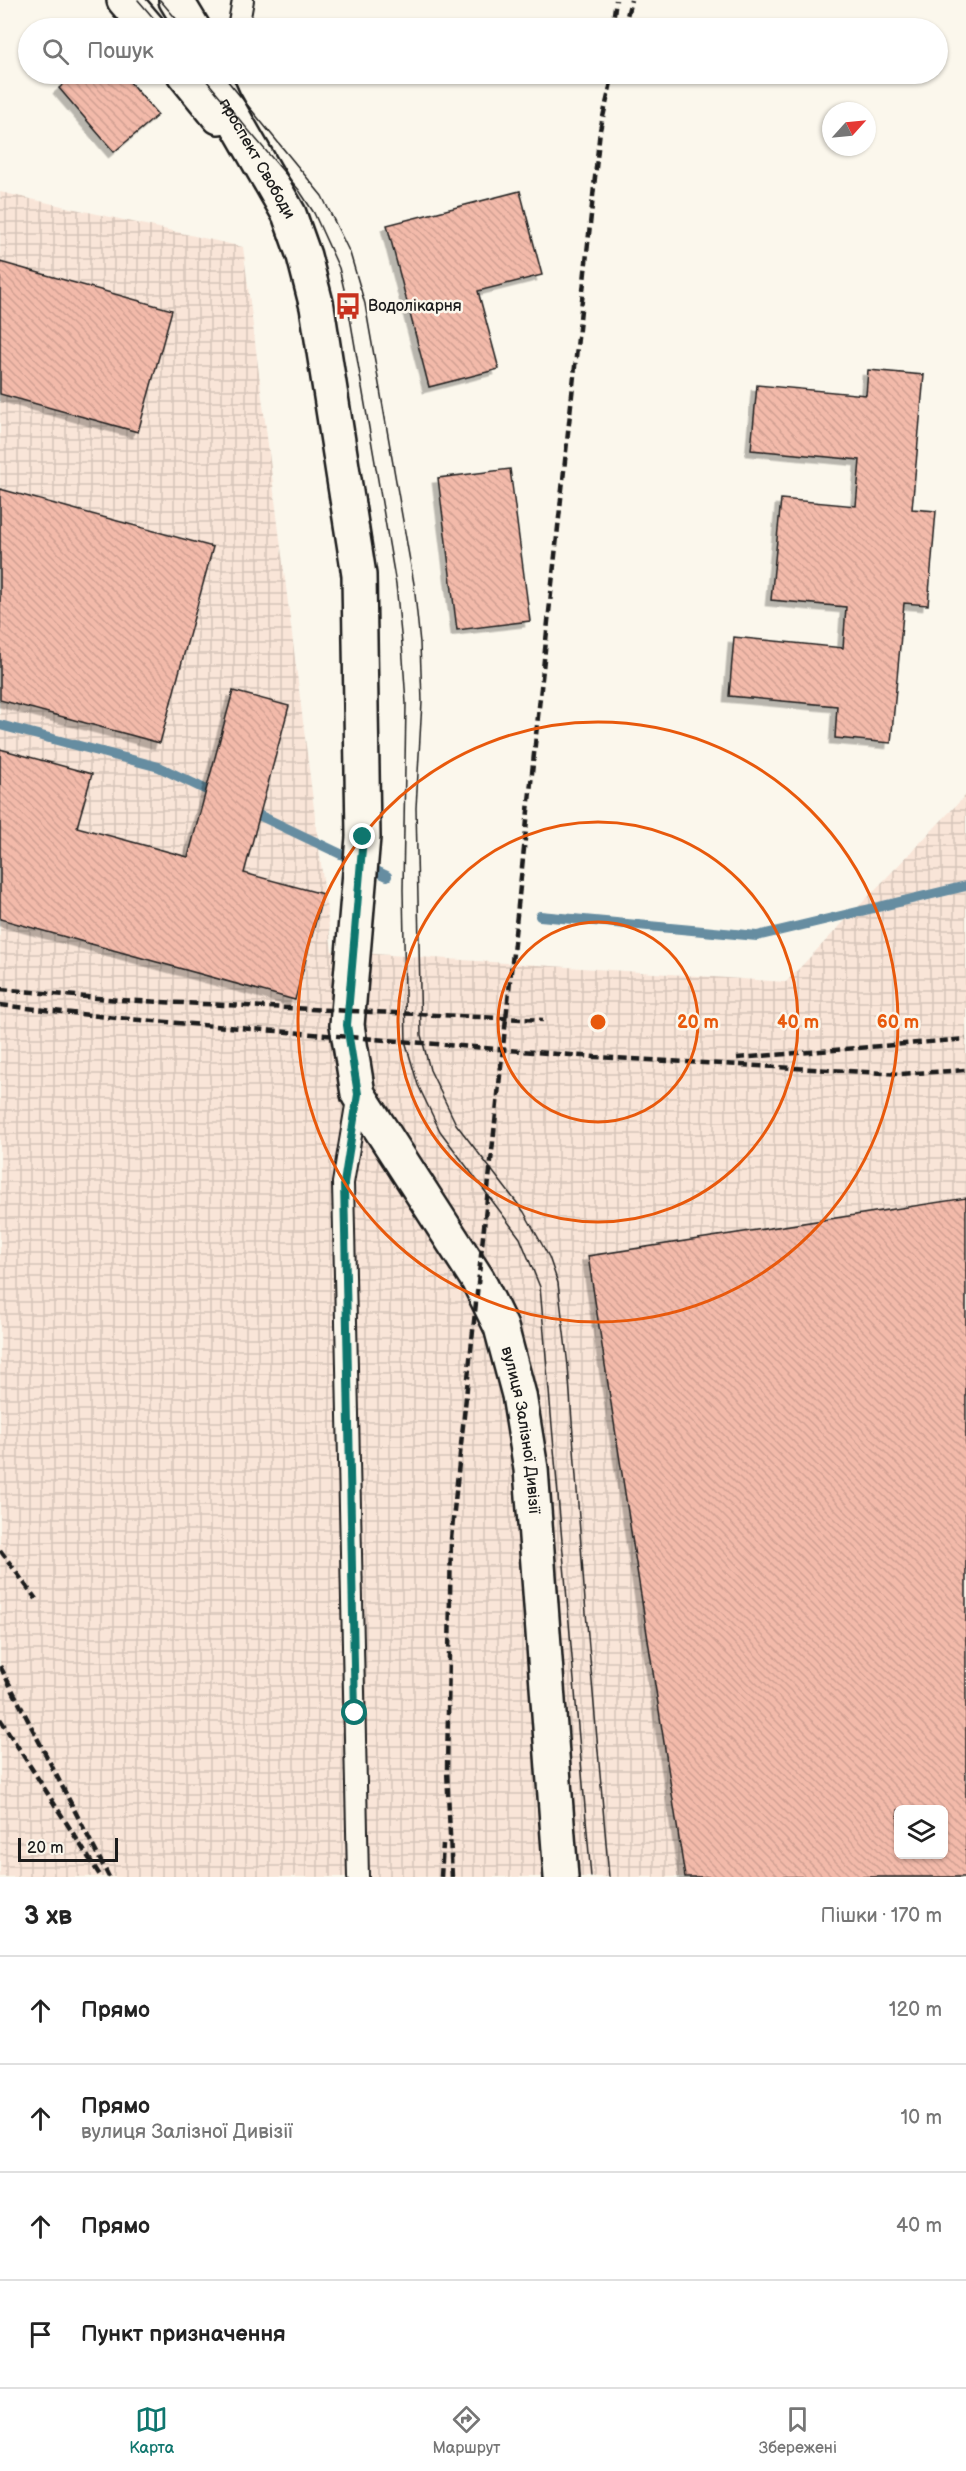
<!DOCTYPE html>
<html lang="uk">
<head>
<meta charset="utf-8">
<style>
	:root { --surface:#fff; --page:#f2f2f2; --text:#222; --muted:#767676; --line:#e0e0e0; --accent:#0f766e }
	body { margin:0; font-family:"Balsamiq Sans",sans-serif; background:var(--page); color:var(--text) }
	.controls { position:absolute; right:18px; bottom:18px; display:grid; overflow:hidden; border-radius:9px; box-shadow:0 2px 4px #0004 }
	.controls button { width:54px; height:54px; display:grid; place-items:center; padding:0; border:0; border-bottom:2px solid var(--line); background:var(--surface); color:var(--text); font:30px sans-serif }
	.compass { position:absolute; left:822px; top:102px; width:54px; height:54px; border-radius:50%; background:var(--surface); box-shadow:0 2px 4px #0004; rotate:63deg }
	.scale { position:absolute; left:18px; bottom:15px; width:100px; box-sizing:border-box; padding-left:6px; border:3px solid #1c1c1c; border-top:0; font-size:16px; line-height:21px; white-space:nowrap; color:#1c1c1c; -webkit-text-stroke:4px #fbf7ec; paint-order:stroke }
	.stop { position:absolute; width:18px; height:18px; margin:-14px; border:4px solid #0f766e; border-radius:50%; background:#fff }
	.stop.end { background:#0f766e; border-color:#fff; box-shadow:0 2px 6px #0008 }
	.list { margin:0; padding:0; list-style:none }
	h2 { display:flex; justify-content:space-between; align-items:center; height:78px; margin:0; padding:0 24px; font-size:26px }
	h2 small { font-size:20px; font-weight:400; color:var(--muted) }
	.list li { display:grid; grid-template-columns:39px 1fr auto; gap:18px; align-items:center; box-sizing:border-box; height:108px; padding:0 24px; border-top:2px solid var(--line) }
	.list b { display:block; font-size:22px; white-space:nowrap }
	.list p { margin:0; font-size:20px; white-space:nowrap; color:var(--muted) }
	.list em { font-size:20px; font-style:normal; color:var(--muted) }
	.icon { flex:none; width:33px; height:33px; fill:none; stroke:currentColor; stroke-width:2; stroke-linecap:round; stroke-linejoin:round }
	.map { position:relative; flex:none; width:966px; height:1877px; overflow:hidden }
	.search { position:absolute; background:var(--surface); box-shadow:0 2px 4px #0004; left:18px; right:18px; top:18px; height:66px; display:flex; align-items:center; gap:15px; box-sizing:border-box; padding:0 21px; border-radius:33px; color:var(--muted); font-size:22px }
	.sheet { height:510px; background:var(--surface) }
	nav { display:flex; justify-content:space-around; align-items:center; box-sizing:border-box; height:84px; border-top:2px solid var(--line); background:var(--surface); font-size:16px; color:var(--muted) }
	nav a { display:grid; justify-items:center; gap:3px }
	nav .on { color:var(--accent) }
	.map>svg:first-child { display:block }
	.industrial { fill:url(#industrial-grid); fill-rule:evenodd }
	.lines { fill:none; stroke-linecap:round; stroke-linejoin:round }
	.stream { stroke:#668da1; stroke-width:10 }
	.building { fill:url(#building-back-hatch); stroke:#1c1c1c; stroke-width:1.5; fill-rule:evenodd; filter:url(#shadow) }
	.service-casing { stroke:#1c1c1c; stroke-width:24 }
	.tertiary-casing { stroke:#1c1c1c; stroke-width:38 }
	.service { stroke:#fbf7ec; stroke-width:20 }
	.tertiary { stroke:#fbf7ec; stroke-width:33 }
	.tram { stroke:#1c1c1c; stroke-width:1.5 }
	.rail { stroke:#1c1c1c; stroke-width:4.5; stroke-dasharray:9 4.5; stroke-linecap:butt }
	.route { stroke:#0f766e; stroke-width:8 }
	.ring { fill:none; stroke:#e8590c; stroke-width:3 }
	.labels { text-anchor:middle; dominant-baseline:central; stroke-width:5; stroke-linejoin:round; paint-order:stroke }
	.street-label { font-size:16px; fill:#1c1c1c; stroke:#fbf7ec }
	.poi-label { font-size:16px; fill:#1c1c1c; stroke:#fbf7ec; text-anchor:start }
	.centre { fill:#e8590c; stroke:#fbf7ec; stroke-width:3 }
	.ring-label { font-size:18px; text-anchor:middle; font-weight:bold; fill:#e8590c; stroke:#fbf7ec; stroke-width:5; stroke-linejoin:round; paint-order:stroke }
</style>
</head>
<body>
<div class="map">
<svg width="966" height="1877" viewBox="0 0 966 1877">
	<defs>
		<pattern id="industrial-grid" width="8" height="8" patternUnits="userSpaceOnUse" patternTransform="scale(1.5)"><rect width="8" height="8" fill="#f9e5d8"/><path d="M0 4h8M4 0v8" fill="none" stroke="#d5c4b9"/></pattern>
		<pattern id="building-back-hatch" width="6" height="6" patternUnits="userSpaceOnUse" patternTransform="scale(1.5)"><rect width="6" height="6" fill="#f3baaa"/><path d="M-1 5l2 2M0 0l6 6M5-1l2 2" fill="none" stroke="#d09f92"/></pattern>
		<filter id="shadow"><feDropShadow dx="-5.5" dy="5.5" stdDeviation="0" flood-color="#0004"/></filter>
	</defs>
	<rect width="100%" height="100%" fill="#fbf7ec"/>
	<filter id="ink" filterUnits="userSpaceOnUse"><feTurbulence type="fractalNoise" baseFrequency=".0167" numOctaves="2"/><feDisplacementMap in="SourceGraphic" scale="12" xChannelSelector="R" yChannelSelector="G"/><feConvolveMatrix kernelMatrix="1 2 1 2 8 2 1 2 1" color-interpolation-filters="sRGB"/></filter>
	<g filter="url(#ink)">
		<path class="industrial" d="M0 192 243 247 332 951 786 982 966 795V1877H0ZM898 1810H944V1854H898Z"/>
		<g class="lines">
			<path class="stream" d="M0 725 159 767 219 796
				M246 809 387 876
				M540 916 757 936 966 886"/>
		</g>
		<path class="building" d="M76 74H123L158 115 114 152 59 88Z
			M520 191 542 275 478 291 499 369 429 387 387 225Z
			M0 262 172 310 138 432 0 394Z
			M868 370 924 375 912 509 936 511 928 605 904 603 891 743 835 738 837 706 729 696 734 637 843 648 846 607 771 600 781 499 856 506 860 460 751 450 757 385 866 395Z
			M510 469 530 621 457 630 438 478Z
			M0 489 213 547 160 743 0 700Z
			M233 691 289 706 244 873 323 894 295 1000 0 919V749L92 774 77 827 188 857Z
			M966 1198V1877H685L588 1256ZM898 1810H944V1854H898Z"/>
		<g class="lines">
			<defs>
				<path id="service" d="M238 28 243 0
					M358 1877 343 1183 358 1094"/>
				<g id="tertiary">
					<path d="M124 0 148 28"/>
					<path d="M176 0 193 28"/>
					<path d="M184 74 219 117"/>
					<path id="s1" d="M212 74 224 101 289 214 304 256 317 307 359 575 363 837 347 1025 358 1094 478 1280 501 1327 519 1395 531 1469 561 1877"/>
				</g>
			</defs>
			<use href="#service" class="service-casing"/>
			<use href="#tertiary" class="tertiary-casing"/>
			<use href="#service" class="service"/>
			<use href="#tertiary" class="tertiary"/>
			<path class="tram" d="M138 0 162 28
				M160 0 184 28
				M201 74 299 190 314 213 339 268 348 306 396 584 402 644 406 703 403 890 406 1044 418 1085 440 1131 520 1238 540 1287 591 1877
				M222 74 322 196 350 253 365 304 414 584 420 643 422 702 416 808 421 1035 430 1070 456 1124 524 1212 549 1257 558 1283 568 1366 585 1601 609 1877"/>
			<path class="rail" d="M612 28 616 0
				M624 28 631 0
				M0 989 119 1000 543 1020
				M0 1005 117 1018 595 1057 900 1074 966 1070
				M737 1058 966 1039
				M0 1550 36 1599
				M0 1666 109 1877
				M0 1719 101 1877
				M441 1877 443 1844
				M452 1877 447 1770 451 1539 600 130 613 74"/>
		</g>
	</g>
	<g class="lines" filter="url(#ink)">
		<path class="route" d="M355 1713 344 1183 358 1094 347 1025 363 837"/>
	</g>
	<g class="ring">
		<circle cx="598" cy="1022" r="100"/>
		<circle cx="598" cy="1022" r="200"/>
		<circle cx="598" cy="1022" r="300"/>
	</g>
	<defs>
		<symbol id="bus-bare" viewBox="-9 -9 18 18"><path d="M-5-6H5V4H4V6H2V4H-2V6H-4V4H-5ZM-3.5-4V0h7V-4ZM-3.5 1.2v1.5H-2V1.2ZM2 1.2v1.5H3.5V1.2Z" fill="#c8321e" stroke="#fbf7ec" stroke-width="2.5" paint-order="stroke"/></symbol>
	</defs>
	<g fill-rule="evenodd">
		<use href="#bus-bare" x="329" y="287" width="38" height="38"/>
	</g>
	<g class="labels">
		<g class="street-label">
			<text stroke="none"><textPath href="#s1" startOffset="96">проспект Свободи</textPath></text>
			<text stroke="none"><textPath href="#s1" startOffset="1428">вулиця Залізної Дивізії</textPath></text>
		</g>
		<g class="poi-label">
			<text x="368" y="306">Водолікарня</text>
		</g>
	</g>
	<circle cx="598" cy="1022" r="9" class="centre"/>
	<g class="ring-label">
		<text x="698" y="1028">20 m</text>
		<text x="798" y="1028">40 m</text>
		<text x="898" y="1028">60 m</text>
	</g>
</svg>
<div class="controls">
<button><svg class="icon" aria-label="layers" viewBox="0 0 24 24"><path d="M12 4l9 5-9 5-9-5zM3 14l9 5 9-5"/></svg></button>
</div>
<svg class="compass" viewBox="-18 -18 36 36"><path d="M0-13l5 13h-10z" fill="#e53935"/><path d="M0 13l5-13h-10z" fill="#767676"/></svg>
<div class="scale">20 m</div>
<div class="stop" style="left:355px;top:1713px"></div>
<div class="stop end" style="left:363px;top:837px"></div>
<div class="search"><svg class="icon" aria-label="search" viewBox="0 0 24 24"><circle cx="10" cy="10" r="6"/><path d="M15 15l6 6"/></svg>Пошук</div>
</div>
<section class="sheet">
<h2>3 хв<small>Пішки · 170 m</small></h2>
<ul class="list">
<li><svg class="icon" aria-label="ahead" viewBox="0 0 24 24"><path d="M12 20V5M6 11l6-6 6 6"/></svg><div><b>Прямо</b></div><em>120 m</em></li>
<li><svg class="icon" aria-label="ahead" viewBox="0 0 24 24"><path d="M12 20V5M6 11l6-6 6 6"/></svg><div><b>Прямо</b><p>вулиця Залізної Дивізії</p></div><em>10 m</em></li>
<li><svg class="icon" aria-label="ahead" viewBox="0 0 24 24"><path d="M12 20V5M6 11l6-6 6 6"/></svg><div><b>Прямо</b></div><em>40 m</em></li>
<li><svg class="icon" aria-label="arrive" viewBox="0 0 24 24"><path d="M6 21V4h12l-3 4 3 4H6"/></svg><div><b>Пункт призначення</b></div></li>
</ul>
</section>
<nav>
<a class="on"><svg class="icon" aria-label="map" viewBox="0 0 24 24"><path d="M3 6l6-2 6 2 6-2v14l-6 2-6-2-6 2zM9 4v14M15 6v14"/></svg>Карта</a>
<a><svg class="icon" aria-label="directions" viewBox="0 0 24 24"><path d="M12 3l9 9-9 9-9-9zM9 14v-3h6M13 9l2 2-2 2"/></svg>Маршрут</a>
<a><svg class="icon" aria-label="saved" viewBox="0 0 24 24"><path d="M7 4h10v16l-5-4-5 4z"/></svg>Збережені</a>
</nav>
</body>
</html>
